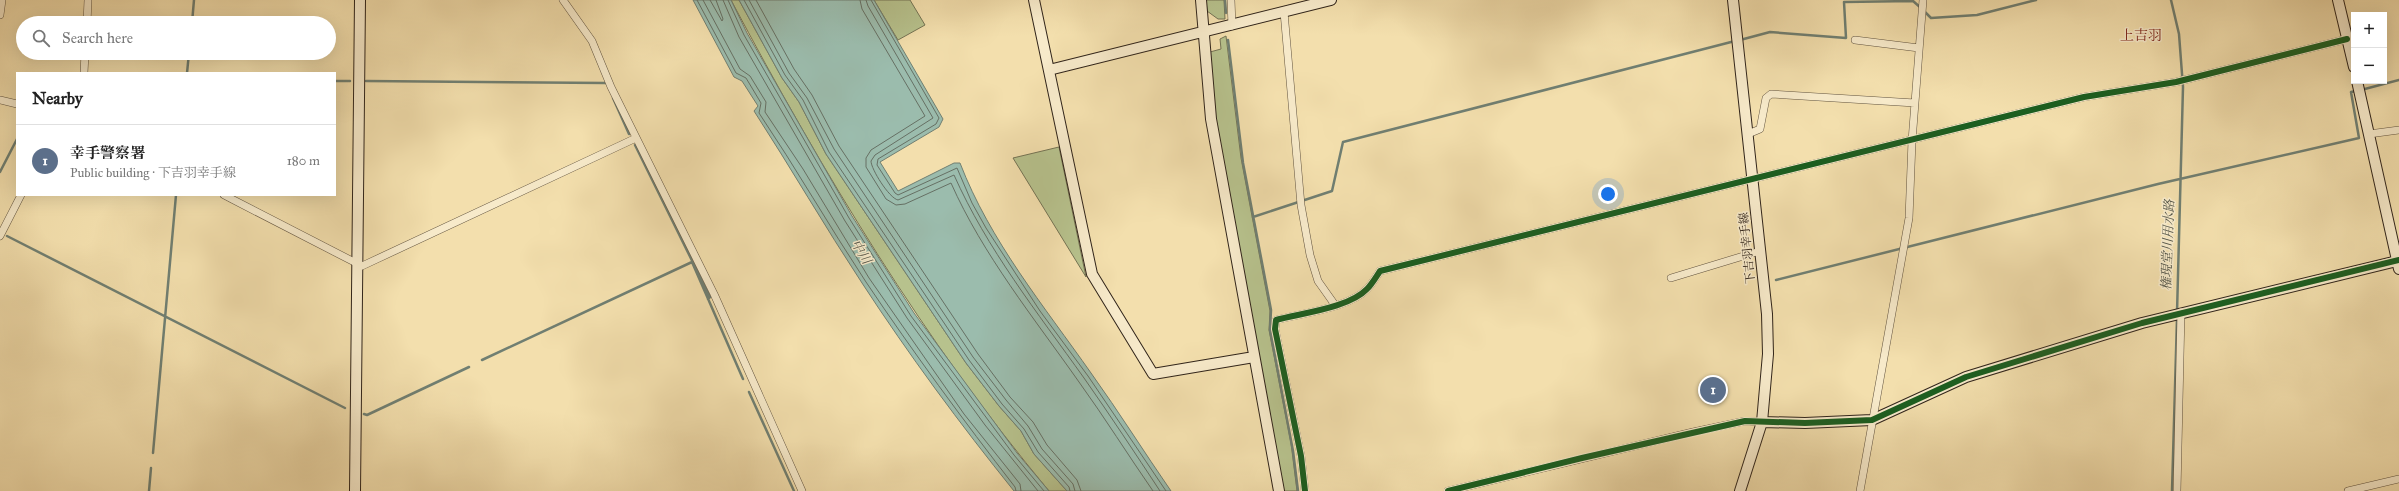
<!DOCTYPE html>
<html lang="en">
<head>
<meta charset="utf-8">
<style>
	:root { --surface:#fff; --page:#f2f2f2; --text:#222; --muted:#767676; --line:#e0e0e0; --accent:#1a73e8 }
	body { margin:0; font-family:"IM FELL Great Primer","Noto Serif JP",serif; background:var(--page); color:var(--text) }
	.controls { position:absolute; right:12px; top:12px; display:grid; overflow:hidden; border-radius:0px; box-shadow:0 4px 16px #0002 }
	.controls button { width:36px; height:36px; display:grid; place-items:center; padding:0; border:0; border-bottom:1px solid var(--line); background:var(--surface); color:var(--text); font:20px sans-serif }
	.you { position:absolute; left:1608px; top:194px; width:14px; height:14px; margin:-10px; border:3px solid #fff; border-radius:50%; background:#1a73e8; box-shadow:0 0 0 6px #1a73e833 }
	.badge { display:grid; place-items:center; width:26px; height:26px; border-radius:50%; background:var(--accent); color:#fff; font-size:13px; font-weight:700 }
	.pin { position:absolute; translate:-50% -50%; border:2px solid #fff; box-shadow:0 1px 4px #0006 }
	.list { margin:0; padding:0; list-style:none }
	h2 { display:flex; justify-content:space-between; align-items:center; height:52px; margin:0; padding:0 16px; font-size:17px }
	h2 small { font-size:13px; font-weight:400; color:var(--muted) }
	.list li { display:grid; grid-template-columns:26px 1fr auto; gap:12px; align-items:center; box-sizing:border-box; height:72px; padding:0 16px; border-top:1px solid var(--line) }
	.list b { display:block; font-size:15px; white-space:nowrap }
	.list p { margin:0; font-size:13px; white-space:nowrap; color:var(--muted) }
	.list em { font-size:13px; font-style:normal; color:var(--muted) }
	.icon { flex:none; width:22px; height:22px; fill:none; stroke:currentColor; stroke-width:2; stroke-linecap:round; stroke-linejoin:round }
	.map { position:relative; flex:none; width:2399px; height:491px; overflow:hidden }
	.search { position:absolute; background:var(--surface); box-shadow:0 4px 16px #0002; left:16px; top:16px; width:320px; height:44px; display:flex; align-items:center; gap:10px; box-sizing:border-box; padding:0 14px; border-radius:22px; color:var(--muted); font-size:15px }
	.panel { position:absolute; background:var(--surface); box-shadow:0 4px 16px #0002; left:16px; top:72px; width:320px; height:124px; border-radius:0px }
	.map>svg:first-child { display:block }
	.green { fill:#b7c28d; stroke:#747354 }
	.water { fill:#9bbcad; stroke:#707f72 }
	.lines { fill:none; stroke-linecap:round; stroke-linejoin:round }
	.shore { stroke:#667064; stroke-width:1 }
	.stream { stroke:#707f72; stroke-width:2.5 }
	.street-casing { stroke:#61533f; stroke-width:8 }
	.secondary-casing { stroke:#30241a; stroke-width:12 }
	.street { stroke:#f7eaca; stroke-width:7 }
	.secondary { stroke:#f7eaca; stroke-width:10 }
	.cycleway-casing { stroke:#f7eaca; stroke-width:8 }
	.cycleway { stroke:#1b5e20; stroke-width:6 }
	.labels { text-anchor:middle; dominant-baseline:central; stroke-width:3; stroke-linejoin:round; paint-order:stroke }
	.street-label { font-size:12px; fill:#30241a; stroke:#f7eaca }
	.water-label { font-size:13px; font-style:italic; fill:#505246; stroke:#f7eaca }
	.quarter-label { font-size:14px; fill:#7a1f14; stroke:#f7eaca }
</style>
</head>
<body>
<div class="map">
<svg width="2399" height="491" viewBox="0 0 2399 491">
	<rect width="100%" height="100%" fill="#f3dfad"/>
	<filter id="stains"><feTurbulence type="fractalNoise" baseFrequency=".005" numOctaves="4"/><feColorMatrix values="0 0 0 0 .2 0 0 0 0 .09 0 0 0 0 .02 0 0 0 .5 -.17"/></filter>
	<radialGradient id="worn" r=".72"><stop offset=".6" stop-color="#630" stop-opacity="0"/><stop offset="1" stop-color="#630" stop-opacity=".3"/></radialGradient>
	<path class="green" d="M731 0H739L782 78 799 102 826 154 966 363 999 406 1021 431 1034 454 1067 491H1049C923 340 823 173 731 0Z
		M874 0H910L925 25 898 40Z
		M1206 0H1224L1225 19H1218L1207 11Z
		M1226 36 1241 158 1270 311 1269 330 1291 443 1297 491H1283L1215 116 1210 52 1221 49 1220 39Z
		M1059 147 1086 277 1013 158Z"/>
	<path class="water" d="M693 0H731L747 33 852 216 914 313 1017 453 1049 491H1014C960 424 909 355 862 283 825 227 791 168 754 111L758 106 742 81 734 77Z
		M739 0H874L943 119 939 127 880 162 898 191 954 163H960C990 241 1044 306 1091 373 1119 412 1144 452 1171 491H1067L1034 454 1021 431 999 406 966 363 826 154 799 102 782 78Z"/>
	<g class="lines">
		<path class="shore" d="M697 0 736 73 746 78 761 103 759 113C796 168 829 226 866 282 913 352 963 420 1015 487L1016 491
			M703 0 740 69 750 76 766 102 765 112 803 169 869 278 964 414 1020 484 1021 491
			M710 0 722 21 723 19 716 0
			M723 0 739 37 845 221 907 318 985 425 1038 491
			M728 0 744 35 849 218 911 316 1014 455 1044 491
			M744 0 785 75 803 100 829 152 969 360 1002 404 1024 429 1038 452 1069 487 1070 491
			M749 0 789 73 807 98 834 149 973 357 1006 400 1028 426 1042 449 1073 484 1075 491
			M756 0 794 69 812 95 839 146 978 354 1010 397 1033 422 1047 445 1077 480 1081 491
			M860 0 862 9 925 116 871 150 866 158V167L886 199 896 205 905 204 951 183C983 255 1034 318 1079 382 1105 418 1128 455 1153 491
			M866 0 868 6 933 118 875 155 871 161C871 169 889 198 898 200L954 175C987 249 1037 312 1084 378 1110 415 1135 453 1160 491
			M871 0 939 118 936 124 878 159 877 165 895 193 898 195 957 168 972 203 986 228 1040 311 1088 376 1166 491"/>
		<path class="stream" d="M1225 0 1226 13
			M2171 0 2179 34 2183 87 2177 313
			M1924 11 1931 18 1977 15 2036 0
			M192 23 194 0
			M1228 40 1243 163 1271 310 1270 330 1293 451 1298 491
			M1740 40 1770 32 1846 38 1844 2 1913 1 1921 8
			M187 73 189 53
			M335 81H350
			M366 81 606 83
			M2361 90 2399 80
			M613 98 629 134
			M635 145 710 297 708 299
			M0 172 17 139
			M1253 217 1332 191 1343 142 1735 41
			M7 236 345 408
			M1776 280 2158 184 2359 138 2351 92 2356 91
			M482 360 692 262 743 379
			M749 392 794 491
			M364 414 367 415 469 367
			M153 453 176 195
			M149 491 151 468
			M2172 491 2177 318"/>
		<defs>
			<path id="street" d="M563 0 592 41 611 87 714 294 802 491
				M1231 0 1232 26
				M1284 12 1301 205 1310 255 1318 281 1335 305
				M0 15 2 0
				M87 23 88 0
				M1855 40 1919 48
				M84 73 85 53
				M0 100 17 104
				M1748 134 1760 129 1766 98 1771 94 1915 103
				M2369 134 2399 130
				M224 195 362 266 636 138
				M0 236 21 195
				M1671 278 1760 251
				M1305 491 1301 456 1275 329 1276 320C1302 313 1349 308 1367 289 1372 284 1376 277 1380 271L2084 97 2176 82 2347 39
				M1448 491 1693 432 1745 421 1762 422
				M1860 491 1909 218 1912 141 1923 0
				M2177 491 2181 312
				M2348 491 2399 479"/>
			<path id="secondary" d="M1034 0 1092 274 1153 374 1254 357
				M1201 0 1211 119 1279 491
				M1733 0 1767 314 1768 354 1762 422 1740 491
				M2338 0 2354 67
				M1049 70 1331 0
				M2357 81 2399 269
				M1762 422 1805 423 1872 420 1966 377 2142 323 2397 261
				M355 491 360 0"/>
		</defs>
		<use href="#street" class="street-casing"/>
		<use href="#secondary" class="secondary-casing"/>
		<use href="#street" class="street"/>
		<use href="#secondary" class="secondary"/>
		<defs>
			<path id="cycleway" d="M1305 491 1301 456 1275 329 1276 320C1302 313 1349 308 1367 289 1372 284 1376 277 1380 271L2084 97 2176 82 2347 39
				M1448 491 1582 458 1745 421 1805 423 1872 420 1966 377 2142 323 2399 260"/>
		</defs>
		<use href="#cycleway" class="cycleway-casing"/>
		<use href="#cycleway" class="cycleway"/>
	</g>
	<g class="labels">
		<g class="street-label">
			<text transform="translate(1747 248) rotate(-96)">下吉羽幸手線</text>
		</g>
		<g class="water-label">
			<text transform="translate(2168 245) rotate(-88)">権現堂川用水路</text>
			<text transform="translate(861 252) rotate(58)">中川</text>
		</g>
		<g class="quarter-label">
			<text x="2141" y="35">上吉羽</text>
		</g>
	</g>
	<rect width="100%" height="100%" filter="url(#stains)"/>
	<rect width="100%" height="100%" fill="url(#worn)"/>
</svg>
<div class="controls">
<button>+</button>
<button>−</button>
</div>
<div class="you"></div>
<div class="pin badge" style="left:1713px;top:390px;background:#5c6f8a">1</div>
<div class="search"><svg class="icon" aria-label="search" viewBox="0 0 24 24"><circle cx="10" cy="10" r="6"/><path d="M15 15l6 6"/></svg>Search here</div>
<section class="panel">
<h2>Nearby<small></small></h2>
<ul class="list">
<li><span class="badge" style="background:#5c6f8a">1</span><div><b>幸手警察署</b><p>Public building · 下吉羽幸手線</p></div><em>180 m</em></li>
</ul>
</section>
</div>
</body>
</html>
